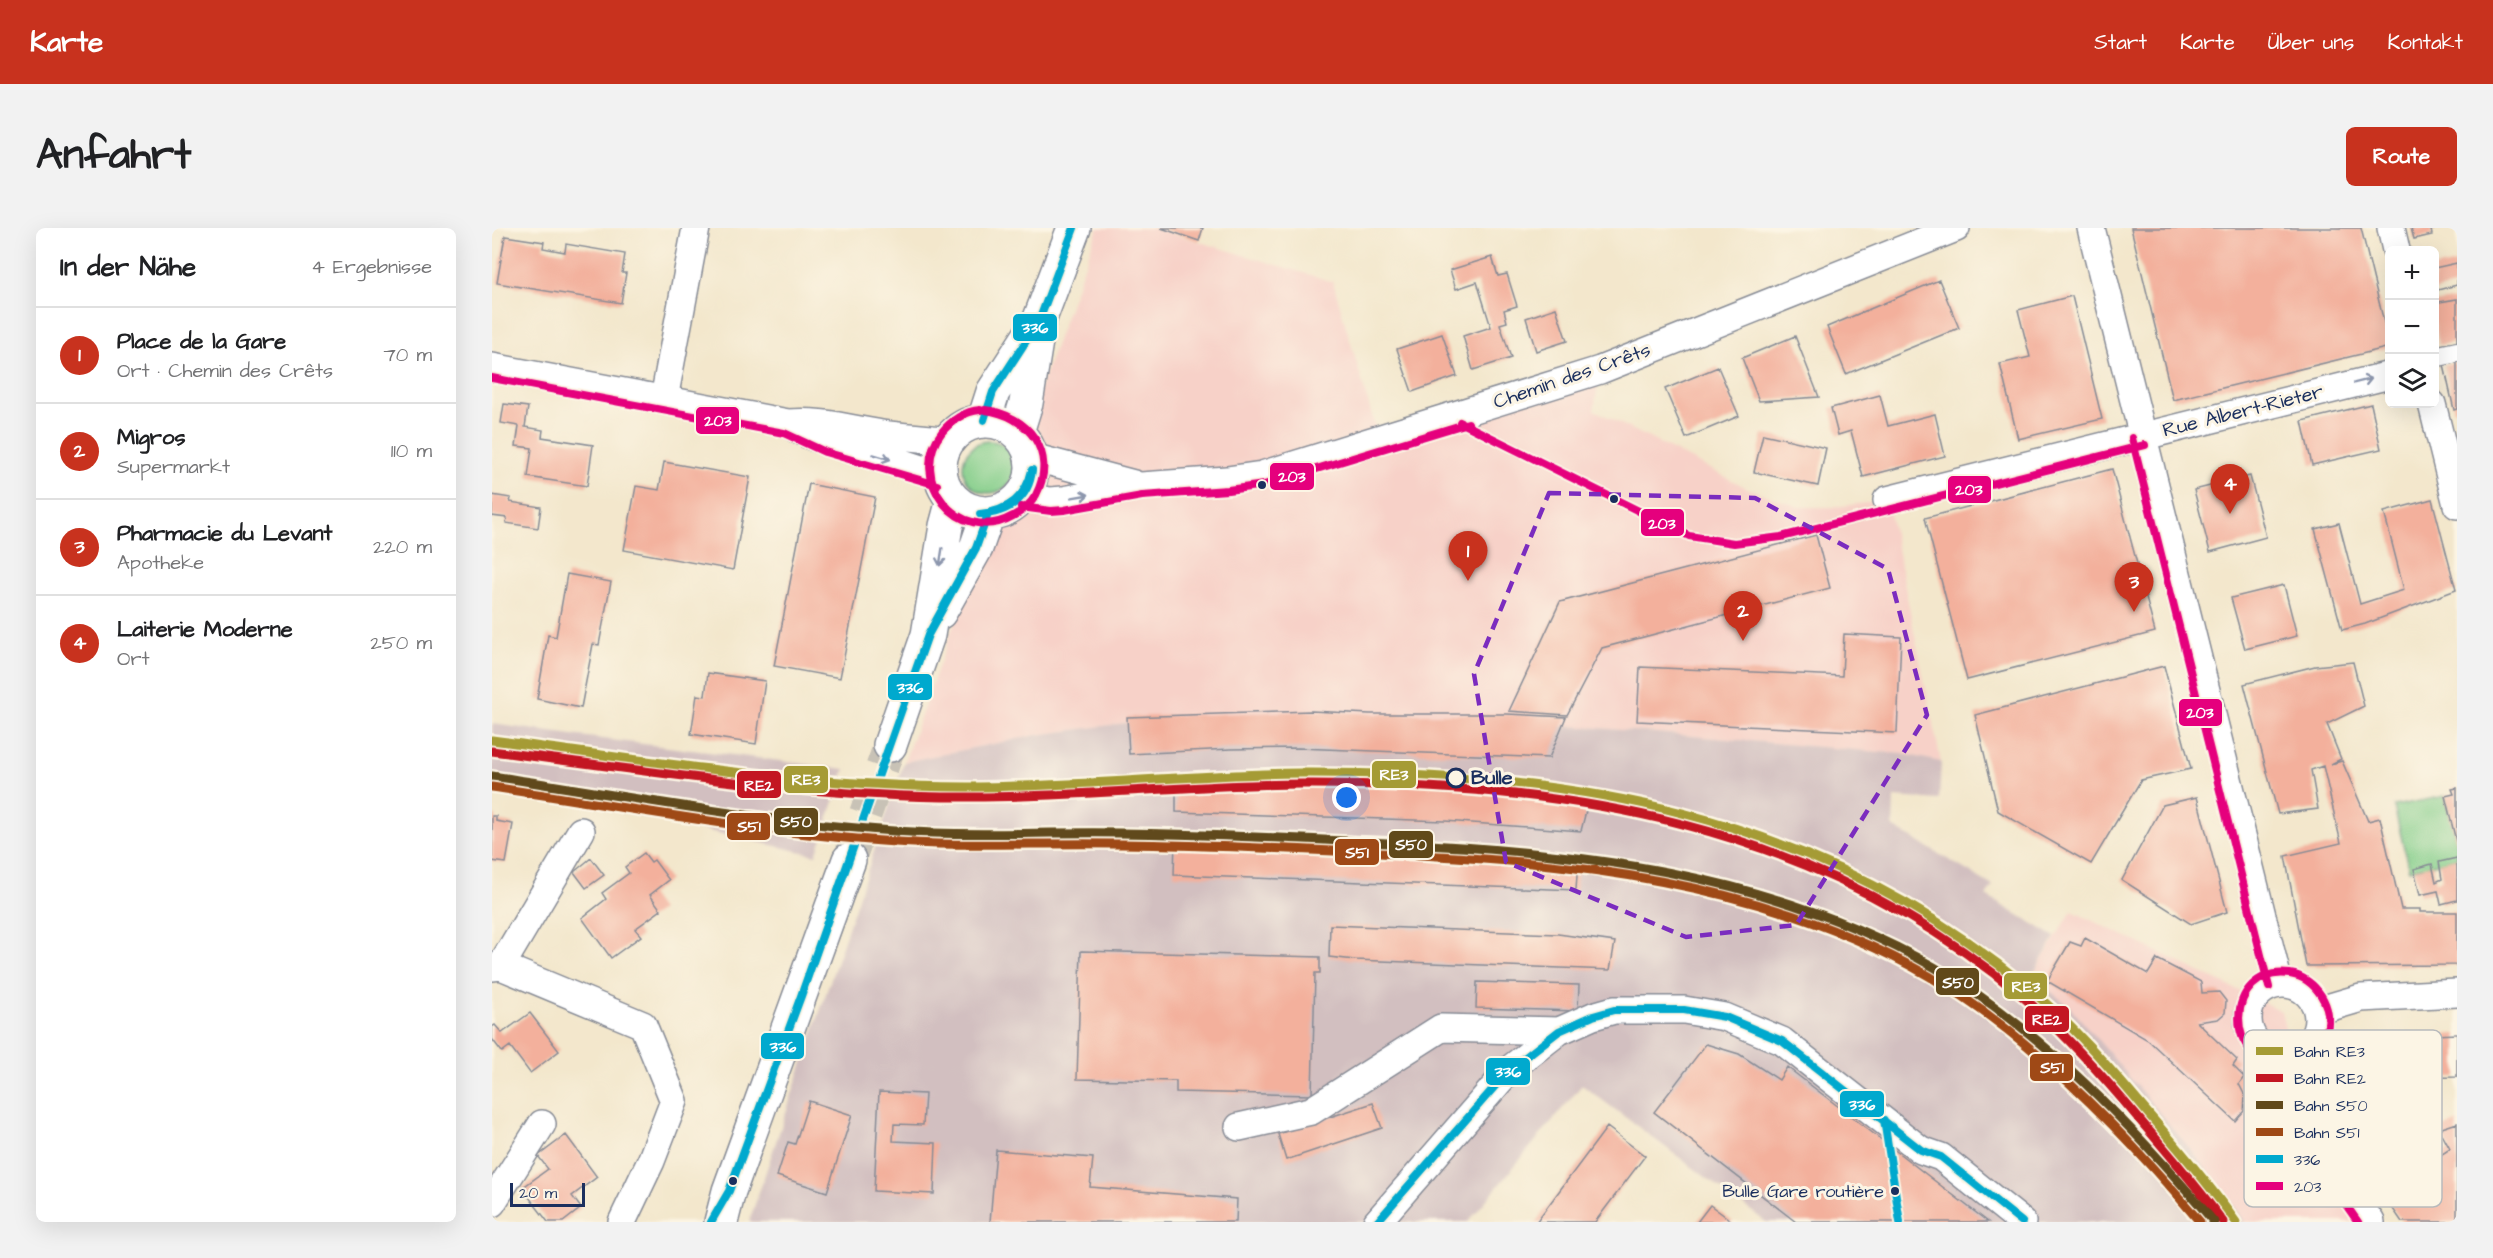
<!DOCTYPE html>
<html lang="de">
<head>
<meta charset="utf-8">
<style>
	:root { --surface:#fff; --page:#f2f2f2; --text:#202124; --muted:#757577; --line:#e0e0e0; --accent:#c8321e }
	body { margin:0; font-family:"Architects Daughter",sans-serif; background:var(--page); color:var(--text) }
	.controls { position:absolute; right:18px; top:18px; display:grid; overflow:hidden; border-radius:9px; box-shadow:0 6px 24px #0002 }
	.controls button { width:54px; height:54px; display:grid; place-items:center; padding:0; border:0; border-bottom:2px solid var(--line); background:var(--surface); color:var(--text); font:30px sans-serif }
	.scale { position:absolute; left:18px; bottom:15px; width:75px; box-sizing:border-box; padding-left:6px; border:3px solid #1b2f5e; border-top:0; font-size:16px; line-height:21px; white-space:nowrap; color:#1b2f5e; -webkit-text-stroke:4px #fcf5e5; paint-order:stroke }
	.you { position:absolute; left:855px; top:570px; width:21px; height:21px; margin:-15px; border:4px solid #fff; border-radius:50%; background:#1a73e8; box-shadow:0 0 0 9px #1a73e833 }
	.badge { display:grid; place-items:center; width:39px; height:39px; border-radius:50%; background:var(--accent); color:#fff; font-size:20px; font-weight:700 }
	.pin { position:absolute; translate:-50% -50px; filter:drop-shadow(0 2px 3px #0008) }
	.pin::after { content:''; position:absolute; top:32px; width:21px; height:18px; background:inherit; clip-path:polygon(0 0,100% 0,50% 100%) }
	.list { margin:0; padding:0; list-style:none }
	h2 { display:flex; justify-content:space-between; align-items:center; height:78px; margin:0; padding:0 24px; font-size:26px }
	h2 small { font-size:20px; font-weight:400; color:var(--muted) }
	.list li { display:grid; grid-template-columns:39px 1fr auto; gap:18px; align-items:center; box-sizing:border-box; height:96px; padding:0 24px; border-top:2px solid var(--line) }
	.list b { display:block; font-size:22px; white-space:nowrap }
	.list p { margin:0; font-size:20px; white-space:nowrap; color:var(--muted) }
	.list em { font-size:20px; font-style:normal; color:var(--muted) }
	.icon { flex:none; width:33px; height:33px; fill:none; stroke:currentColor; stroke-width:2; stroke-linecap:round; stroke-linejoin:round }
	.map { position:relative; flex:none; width:1965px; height:994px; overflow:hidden; border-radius:9px }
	header { display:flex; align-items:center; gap:36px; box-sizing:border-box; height:84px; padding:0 30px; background:var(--accent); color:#fff }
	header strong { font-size:28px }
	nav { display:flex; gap:33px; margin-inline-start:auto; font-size:21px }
	.intro { display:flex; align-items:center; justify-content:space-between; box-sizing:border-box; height:144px; padding:0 36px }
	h1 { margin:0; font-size:42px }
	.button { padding:15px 27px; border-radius:9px; background:var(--accent); color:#fff; font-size:21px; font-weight:700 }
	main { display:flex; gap:36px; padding:0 36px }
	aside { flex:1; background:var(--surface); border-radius:9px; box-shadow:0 6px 24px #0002 }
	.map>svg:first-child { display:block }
	.built { fill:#f7d1c8 }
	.industrial { fill:#d2bfc0 }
	.green { fill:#84ce8a; stroke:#507e74; stroke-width:1.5 }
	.building { fill:#f3b09c }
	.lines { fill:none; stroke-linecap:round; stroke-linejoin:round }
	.tertiary-tunnel { stroke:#c8c2b6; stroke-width:33; stroke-dasharray:33 16; stroke-linecap:butt }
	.pedestrian-casing { stroke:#878b95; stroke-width:22 }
	.minor-casing { stroke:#878b95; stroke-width:30 }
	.tertiary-casing { stroke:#878b95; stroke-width:36 }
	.pedestrian { stroke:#fff; stroke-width:20 }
	.minor { stroke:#fff; stroke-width:27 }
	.tertiary { stroke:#fff; stroke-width:33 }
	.bus-1-casing { stroke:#fcf5e5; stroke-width:12 }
	.bus-2-casing { stroke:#fcf5e5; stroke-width:12 }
	.bus-1 { stroke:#00a9ce; stroke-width:8 }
	.bus-2 { stroke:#e5007d; stroke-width:8 }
	.rail-1-casing { stroke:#fcf5e5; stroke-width:14 }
	.rail-2-casing { stroke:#fcf5e5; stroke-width:14 }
	.rail-3-casing { stroke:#fcf5e5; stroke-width:14 }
	.rail-4-casing { stroke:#fcf5e5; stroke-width:14 }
	.rail-1 { stroke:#a59b35; stroke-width:9 }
	.rail-2 { stroke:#c31622; stroke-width:9 }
	.rail-3 { stroke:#61491a; stroke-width:9 }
	.rail-4 { stroke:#9f4916; stroke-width:9 }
	.oneway { stroke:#8d97ae }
	.marked { fill:none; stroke:#7b2cbf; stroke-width:4.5; stroke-dasharray:12 8; stroke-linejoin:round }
	.bus-dot { fill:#1b2f5e; stroke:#fcf5e5; stroke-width:2 }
	.stop-dot { fill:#fcf5e5; stroke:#1b2f5e; stroke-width:3 }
	.labels { text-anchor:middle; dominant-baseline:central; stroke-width:6; stroke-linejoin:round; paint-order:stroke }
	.bus-label { font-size:18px; fill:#1b2f5e; stroke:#fcf5e5; text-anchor:end }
	.street-label { font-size:20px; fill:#1b2f5e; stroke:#fcf5e5 }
	.stop-label { font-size:20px; font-weight:bold; fill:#1b2f5e; stroke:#fcf5e5; text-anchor:start }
	.key { fill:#fcf5e5; stroke:#b8babc; stroke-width:1.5 }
	.key-label { font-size:16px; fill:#1b2f5e }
	.line-badge { stroke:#fcf5e5; stroke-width:2 }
	.badge-label { font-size:16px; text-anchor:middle; font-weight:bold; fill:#fff }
</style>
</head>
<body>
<header>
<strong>Karte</strong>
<nav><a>Start</a><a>Karte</a><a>Über uns</a><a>Kontakt</a></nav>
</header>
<div class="intro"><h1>Anfahrt</h1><a class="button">Route</a></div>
<main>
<aside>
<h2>In der Nähe<small>4 Ergebnisse</small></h2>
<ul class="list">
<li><span class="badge">1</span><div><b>Place de la Gare</b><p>Ort · Chemin des Crêts</p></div><em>70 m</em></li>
<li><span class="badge">2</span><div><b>Migros</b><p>Supermarkt</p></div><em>110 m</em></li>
<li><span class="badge">3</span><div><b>Pharmacie du Levant</b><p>Apotheke</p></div><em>220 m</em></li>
<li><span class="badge">4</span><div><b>Laiterie Moderne</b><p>Ort</p></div><em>250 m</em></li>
</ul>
</aside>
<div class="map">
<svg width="1965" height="994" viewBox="0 0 1965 994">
	<rect width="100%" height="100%" fill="#fcf5e5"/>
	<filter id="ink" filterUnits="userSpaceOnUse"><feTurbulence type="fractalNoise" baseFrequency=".0167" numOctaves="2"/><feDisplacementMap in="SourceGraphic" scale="12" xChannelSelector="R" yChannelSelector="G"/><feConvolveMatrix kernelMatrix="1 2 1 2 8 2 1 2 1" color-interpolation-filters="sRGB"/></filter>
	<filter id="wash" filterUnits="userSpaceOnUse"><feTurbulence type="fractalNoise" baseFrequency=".008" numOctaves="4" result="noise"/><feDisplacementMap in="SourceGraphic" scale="24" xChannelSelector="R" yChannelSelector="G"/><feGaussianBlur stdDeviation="1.35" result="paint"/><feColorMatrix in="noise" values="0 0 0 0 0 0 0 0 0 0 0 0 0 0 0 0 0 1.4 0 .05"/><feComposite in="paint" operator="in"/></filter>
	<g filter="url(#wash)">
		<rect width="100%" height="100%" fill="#f3e7cc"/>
		<path class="built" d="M606 0H662L841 54 887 212 1108 142 1102 182 1255 260 1307 279H1343L1395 272 1449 534 1411 526 1094 499 951 495 649 493 545 507 412 534Z
			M1580 683 1789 783 1812 879 1889 994H1753L1704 928 1540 748Z"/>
		<path class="industrial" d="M649 493 951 495 1094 499 1411 526 1449 534 1447 572 1402 569 1401 599 1501 658 1494 668 1563 709 1540 748 1579 780 1704 928 1753 994H1274L1090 857 976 994H257L412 534 545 507Z
			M0 496 95 509 353 541 324 627 110 579 0 559Z"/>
		<path class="green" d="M471 239a26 26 0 1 1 52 0a26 26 0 1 1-52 0Z
			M1953 568 1965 616V630L1917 642 1902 578Z"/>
		<g id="blocks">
			<path class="building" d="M669 0H711L707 13Z
				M1639 0H1869L1898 119 1681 172Z
				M1919 0H1943L1944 1 1939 2 1940 7 1922 11Z
				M13 8 52 14 51 20 73 24 74 16 133 26 130 45H134L129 75 5 55Z
				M1000 29 1006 48 1015 46 1025 78 1012 82 1015 94 1008 96 1019 130 981 142 971 108 999 99 985 54 964 61 958 42Z
				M1965 35V57L1942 63V40Z
				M1447 52 1467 100 1354 146 1335 99Z
				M1580 68 1610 191 1526 211 1508 136 1538 129 1526 82Z
				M1965 71V114L1947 117 1942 92V75Z
				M1064 80 1075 113 1044 123 1034 90Z
				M950 106 965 148 920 164 905 121Z
				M1303 108 1327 169 1267 173 1250 130Z
				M1965 134V181L1962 182 1952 137Z
				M1226 139 1247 188 1194 210 1173 161Z
				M1388 167 1396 198 1443 186 1453 228 1371 249 1359 203 1346 207 1339 180Z
				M12 176 36 179 33 199 51 202 50 209 101 217 95 258 36 249 40 220 24 218 27 198 9 195Z
				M1879 176 1889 221 1820 237 1810 193Z
				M1271 206 1334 220 1326 258 1262 244Z
				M172 234 258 249 241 342 132 322 144 258 167 262Z
				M1620 241 1663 404 1475 452 1433 290Z
				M1758 248 1774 309 1718 324 1702 262Z
				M317 256 383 269 348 450 282 438Z
				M0 267 19 270 18 274 49 279 46 300 14 295 15 290 0 288Z
				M1940 271 1964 362 1873 396 1850 402 1823 301 1847 295 1868 376 1912 362 1892 284Z
				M1324 307 1338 360 1110 420 1075 487 1017 483 1068 374Z
				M75 346 119 354 107 417 101 416 89 480 45 471 56 407 64 409Z
				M1792 357 1805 408 1753 421 1739 370Z
				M1352 406 1409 409 1405 505 1145 493 1148 439 1350 448Z
				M1861 434 1872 478 1835 496 1849 531 1839 536 1850 533 1876 593 1888 590 1909 681H1928V684H1965V737L1814 738 1793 628 1849 615 1831 538 1819 542 1826 581 1786 586 1752 456 1823 438Z
				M1672 438 1699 541 1649 552 1599 636 1506 583 1483 487Z
				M216 445 273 453 264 516 199 506 205 467 213 468Z
				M819 483 878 486H1015L1074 489 1057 530 806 520 739 521 637 526 635 489Z
				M797 551 931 553 998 558 1097 571 1089 603 953 593 684 584V555Z
				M1965 560V613H1964L1953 568 1962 566 1960 561Z
				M1705 569 1735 684 1699 696 1630 652 1671 577Z
				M0 588H4V593L21 596 14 635 0 633Z
				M683 612 985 623 1086 633 1084 662 682 647Z
				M152 625 159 634 162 632 177 652 158 667 169 682 143 701 149 708 119 730 90 690 114 671 110 665 137 645 133 639Z
				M99 630 112 647 94 660 82 644Z
				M1965 630V672L1949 676 1946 663 1928 667 1922 641 1940 636 1944 654 1950 651 1947 634Z
				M838 697 1066 706 1123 714 1118 742 863 732 837 729Z
				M1593 710 1656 746 1665 731 1709 754 1710 765 1727 764 1734 773 1733 785 1726 791 1705 794 1745 832 1741 838 1752 849 1747 856 1753 868 1752 883 1743 893 1656 812 1555 753 1578 714 1589 718Z
				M589 723 828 729V745H823L820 867 684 864V853L585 851Z
				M985 754 1087 757 1086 783 984 780Z
				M38 785 67 823 38 845 18 818 10 824 0 811V799L3 797 10 805Z
				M1965 806V849L1917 850 1910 840 1900 845 1912 865 1898 875 1938 934 1958 921 1947 901 1965 895V994H1910L1888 962 1893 958 1849 889 1865 878 1861 871 1847 880 1828 854 1842 844 1837 836 1875 811 1891 830 1896 827 1895 809Z
				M1214 816 1247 826 1287 852 1295 839 1496 994H1304L1162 884Z
				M387 864 433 866 431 897 402 896 401 913 444 915 442 966 382 963Z
				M317 873 360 887 335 964 285 948 296 914 303 916Z
				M881 875 890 900 794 932 786 906Z
				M1115 899 1153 928 1103 994H1044Z
				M74 907 105 949 80 968 89 980 71 994H56L30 960 56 941 46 928Z
				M504 922 601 930 598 959 745 971 744 994H498Z
				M1218 977 1241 994H1205Z"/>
		</g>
	</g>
	<g filter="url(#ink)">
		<use href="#blocks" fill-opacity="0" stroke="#878b95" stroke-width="1.5"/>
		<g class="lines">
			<path class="tertiary-tunnel" d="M357 632 398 517"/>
			<defs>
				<path id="pedestrian" d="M1942 129 1965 124"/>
				<path id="minor" d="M1599 0 1787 756
					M1899 0 1904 22
					M0 139 296 195C329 192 357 201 390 206 411 209 434 210 456 213
					M172 171 204 0
					M1940 176 1965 277
					M299 198C325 214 353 218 382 226 404 232 426 240 448 247
					M540 229 642 256
					M530 269 559 273 571 272 649 258 735 252 770 247 1108 142 1464 0
					M1395 272 1898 147
					M9 738 89 603
					M0 739 9 738 151 797 182 873 159 933 130 994
					M1756 791a35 35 0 1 1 70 0a35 35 0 1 1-70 0Z
					M1825 783 1869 770 1965 765
					M1790 826 1800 882 1879 994
					M747 899 819 883 949 800 1067 803
					M0 975 50 896
					M885 994 1018 841 1067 803 1101 788 1122 782H1192L1233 789 1290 813 1429 922 1449 929 1530 994"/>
				<path id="tertiary" d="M492 192 501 164 547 93 582 0
					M448 239a46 46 0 1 1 92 0a46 46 0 1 1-92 0Z
					M525 204 534 175 545 107
					M448 384 484 320 496 286
					M398 517 436 407 454 298 461 272
					M229 994 237 963 357 632"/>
			</defs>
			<use href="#pedestrian" class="pedestrian-casing"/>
			<use href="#minor" class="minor-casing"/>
			<use href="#tertiary" class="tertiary-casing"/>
			<use href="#pedestrian" class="pedestrian"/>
			<use href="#minor" class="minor"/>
			<use href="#tertiary" class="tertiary"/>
			<defs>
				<path id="bus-1" d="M492 192 501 164 547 93 582 0
					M488 286C516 286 537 270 540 242
					M488 286C517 283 534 269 540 242
					M1368 874 1392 892 1408 994
					M219 994 237 963 309 768 436 407 484 320 496 286
					M885 994 1018 841 1067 803 1101 788 1122 782H1192L1233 789 1290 813 1429 922 1449 929 1530 994"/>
				<path id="bus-2" d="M0 150 292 205 333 224 445 257
					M488 182C473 183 459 193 450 204 414 250 466 319 521 288 531 283 538 277 544 267 566 225 536 187 493 182
					M968 194 1197 308 1242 315 1289 309 1653 217
					M1640 210 1777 759
					M529 279 559 283 572 282 650 268 736 262 772 257 976 195
					M1824 822C1816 830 1806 834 1796 835 1730 842 1731 737 1798 746 1824 750 1843 780 1834 805 1833 809 1830 813 1828 817
					M1780 828 1791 887 1866 994"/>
			</defs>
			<use href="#bus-1" class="bus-1-casing"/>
			<use href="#bus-2" class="bus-2-casing"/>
			<use href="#bus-1" class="bus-1"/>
			<use href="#bus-2" class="bus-2"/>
			<defs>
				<path id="rail-1" d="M0 512C158 533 316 559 475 559 587 559 698 546 809 545 1076 544 1323 583 1535 759 1579 795 1617 839 1654 883 1685 919 1716 955 1744 994"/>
				<path id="rail-2" d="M0 523C159 543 319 570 480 569 591 569 701 556 811 556 1074 555 1322 594 1530 768 1573 805 1611 848 1647 891 1676 925 1705 958 1731 994"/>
				<path id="rail-3" d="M0 548C147 570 293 599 441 605 503 607 565 604 627 605 717 606 806 611 896 615 1084 623 1275 644 1442 739 1546 798 1645 903 1722 994"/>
				<path id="rail-4" d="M0 559C148 581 296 611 446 616 507 617 569 615 630 616 716 617 801 621 887 625 1077 633 1269 652 1437 748 1537 806 1634 906 1708 994"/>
			</defs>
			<use href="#rail-1" class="rail-1-casing"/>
			<use href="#rail-2" class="rail-2-casing"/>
			<use href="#rail-3" class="rail-3-casing"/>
			<use href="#rail-4" class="rail-4-casing"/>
			<use href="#rail-1" class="rail-1"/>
			<use href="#rail-2" class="rail-2"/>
			<use href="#rail-3" class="rail-3"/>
			<use href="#rail-4" class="rail-4"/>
		</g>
		<defs><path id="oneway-shaft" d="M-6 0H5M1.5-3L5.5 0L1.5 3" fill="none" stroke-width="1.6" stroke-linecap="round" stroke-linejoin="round" transform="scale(1.5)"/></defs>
		<g class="oneway">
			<use href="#oneway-shaft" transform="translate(1871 153) rotate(-14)"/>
			<use href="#oneway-shaft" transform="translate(390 229) rotate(17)"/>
			<use href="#oneway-shaft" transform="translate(588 268) rotate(-10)"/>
			<use href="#oneway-shaft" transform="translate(449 329) rotate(99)"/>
		</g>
	</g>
	<path class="marked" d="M1057 265 1263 270 1396 341 1435 487 1304 697 1194 709 1014 634 982 446Z"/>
	<g class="bus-dot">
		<circle cx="770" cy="257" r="5"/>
		<circle cx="1122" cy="271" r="5"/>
		<circle cx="241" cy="953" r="5"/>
		<circle cx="1403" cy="963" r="5"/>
	</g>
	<circle class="stop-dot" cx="964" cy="550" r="9"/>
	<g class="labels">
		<g class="bus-label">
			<text x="1392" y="963">Bulle Gare routière</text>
		</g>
		<g class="street-label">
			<text transform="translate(1080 148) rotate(-19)">Chemin des Crêts</text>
			<text transform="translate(1751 183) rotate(-14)">Rue Albert-Rieter</text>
		</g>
		<g class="stop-label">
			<text x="979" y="550">Bulle</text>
		</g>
	</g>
	<rect x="1752" y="802" width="198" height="177" rx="9" class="key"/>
	<rect x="1764" y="819" width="27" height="8" fill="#a59b35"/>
	<rect x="1764" y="846" width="27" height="8" fill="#c31622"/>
	<rect x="1764" y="873" width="27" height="8" fill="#61491a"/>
	<rect x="1764" y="900" width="27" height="8" fill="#9f4916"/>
	<rect x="1764" y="927" width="27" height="8" fill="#00a9ce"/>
	<rect x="1764" y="954" width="27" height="8" fill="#e5007d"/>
	<g class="key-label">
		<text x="1802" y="829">Bahn RE3</text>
		<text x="1802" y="856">Bahn RE2</text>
		<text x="1802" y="883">Bahn S50</text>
		<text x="1802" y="910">Bahn S51</text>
		<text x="1802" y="937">336</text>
		<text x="1802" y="964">203</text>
	</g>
	<g class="line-badge">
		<rect x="520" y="85" width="46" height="29" rx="6" fill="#00a9ce"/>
		<rect x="203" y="178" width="45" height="29" rx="6" fill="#e5007d"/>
		<rect x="777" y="234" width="46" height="29" rx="6" fill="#e5007d"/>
		<rect x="1455" y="247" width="45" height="29" rx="6" fill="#e5007d"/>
		<rect x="1148" y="280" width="45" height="29" rx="6" fill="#e5007d"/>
		<rect x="395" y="445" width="46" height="28" rx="6" fill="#00a9ce"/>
		<rect x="1686" y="470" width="45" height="29" rx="6" fill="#e5007d"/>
		<rect x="879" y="532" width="46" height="29" rx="6" fill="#a59b35"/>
		<rect x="291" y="537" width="46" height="29" rx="6" fill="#a59b35"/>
		<rect x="244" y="542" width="46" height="29" rx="6" fill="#c31622"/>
		<rect x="281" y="579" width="46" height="29" rx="6" fill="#61491a"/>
		<rect x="234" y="584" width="45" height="29" rx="6" fill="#9f4916"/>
		<rect x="896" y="602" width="46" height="29" rx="6" fill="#61491a"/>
		<rect x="842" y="610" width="46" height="28" rx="6" fill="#9f4916"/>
		<rect x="1443" y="739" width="45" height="29" rx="6" fill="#61491a"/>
		<rect x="1511" y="744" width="45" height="28" rx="6" fill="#a59b35"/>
		<rect x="1532" y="777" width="46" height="28" rx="6" fill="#c31622"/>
		<rect x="268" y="804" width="45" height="28" rx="6" fill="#00a9ce"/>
		<rect x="1537" y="825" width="45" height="29" rx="6" fill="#9f4916"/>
		<rect x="993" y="829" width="46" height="29" rx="6" fill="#00a9ce"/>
		<rect x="1347" y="862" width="46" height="28" rx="6" fill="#00a9ce"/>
	</g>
	<g class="badge-label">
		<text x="543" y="105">336</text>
		<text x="226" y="198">203</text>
		<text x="800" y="254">203</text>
		<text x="1477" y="267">203</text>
		<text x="1170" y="301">203</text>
		<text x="418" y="465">336</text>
		<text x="1708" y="490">203</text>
		<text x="902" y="552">RE3</text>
		<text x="314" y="557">RE3</text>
		<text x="267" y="563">RE2</text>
		<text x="304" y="599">S50</text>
		<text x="257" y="604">S51</text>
		<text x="919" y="622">S50</text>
		<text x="865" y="630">S51</text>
		<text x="1466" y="760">S50</text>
		<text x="1534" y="764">RE3</text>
		<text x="1555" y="797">RE2</text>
		<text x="291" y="824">336</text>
		<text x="1560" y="845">S51</text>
		<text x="1016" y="849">336</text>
		<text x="1370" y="882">336</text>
	</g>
</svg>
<div class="controls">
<button>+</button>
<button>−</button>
<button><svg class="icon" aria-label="layers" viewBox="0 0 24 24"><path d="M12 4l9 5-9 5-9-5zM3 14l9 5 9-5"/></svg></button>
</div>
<div class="scale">20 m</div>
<div class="you"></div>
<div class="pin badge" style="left:976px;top:353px">1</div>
<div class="pin badge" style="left:1251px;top:413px">2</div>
<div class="pin badge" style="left:1642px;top:384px">3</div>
<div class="pin badge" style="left:1738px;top:286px">4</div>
</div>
</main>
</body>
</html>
